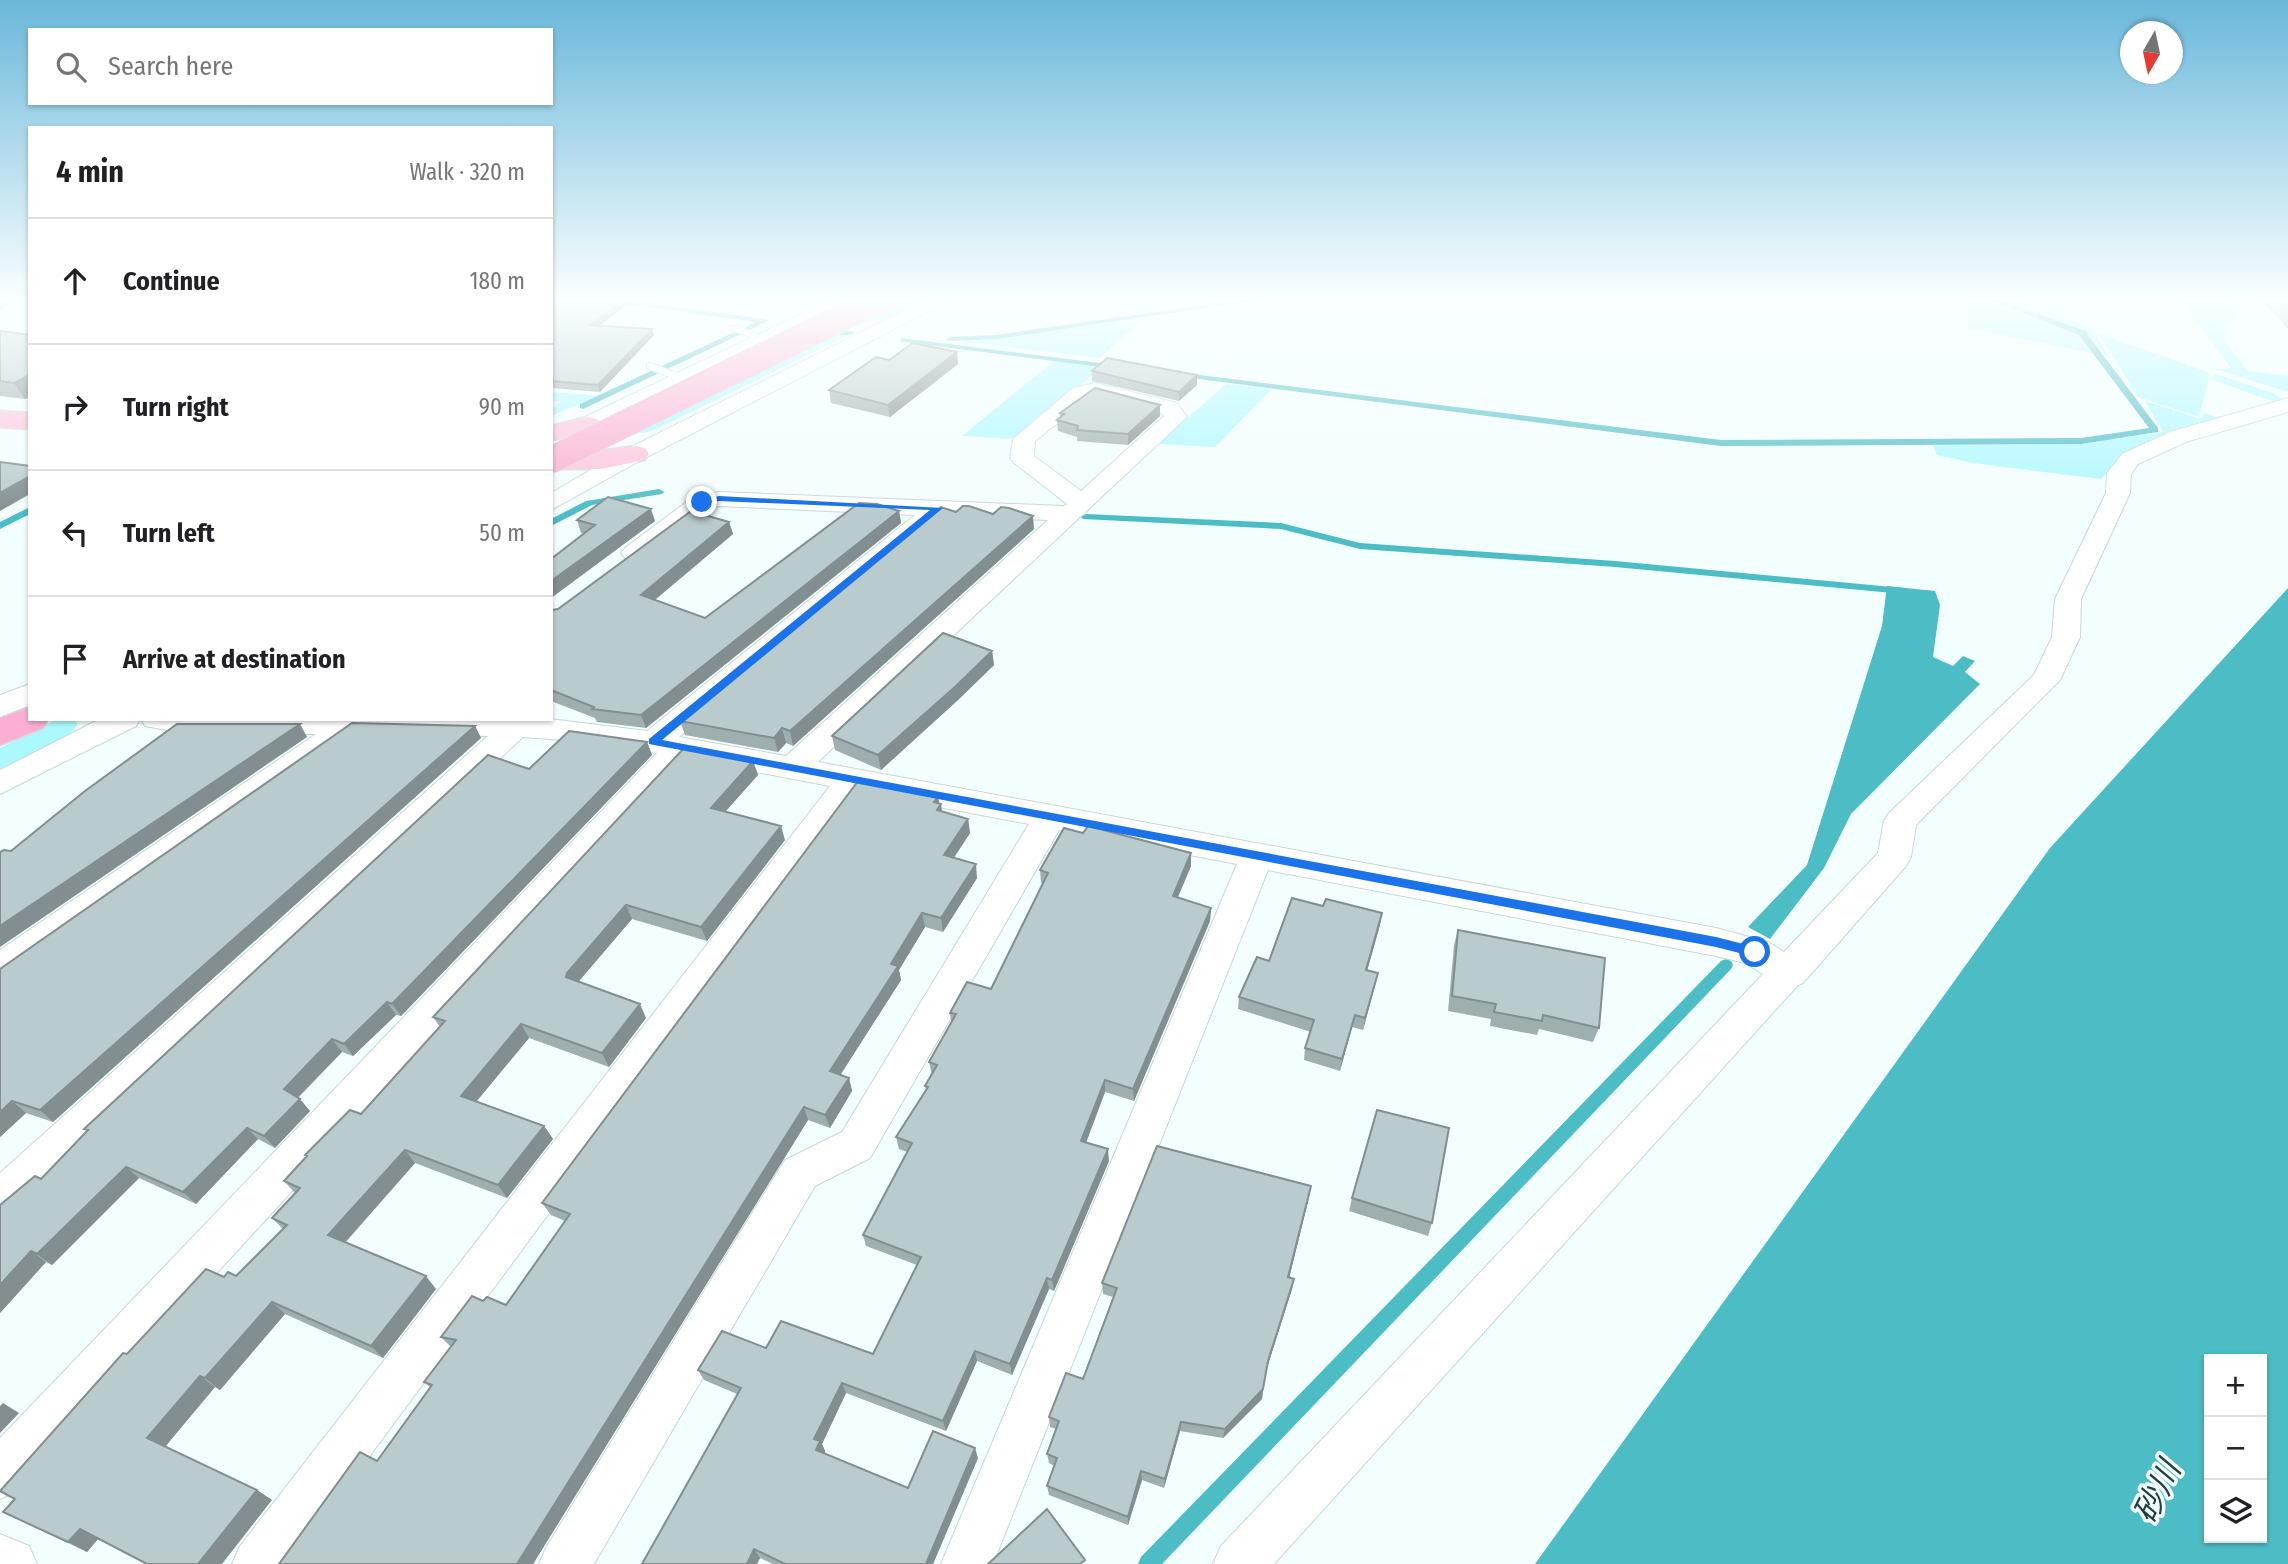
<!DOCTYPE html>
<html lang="en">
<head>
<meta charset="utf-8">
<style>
	:root { --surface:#fff; --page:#f2f2f2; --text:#202124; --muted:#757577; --line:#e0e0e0 }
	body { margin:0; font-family:"Fira Sans Condensed","Noto Sans JP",sans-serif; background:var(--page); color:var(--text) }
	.controls { position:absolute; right:21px; bottom:21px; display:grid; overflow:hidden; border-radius:0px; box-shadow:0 2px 5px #0004 }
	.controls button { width:63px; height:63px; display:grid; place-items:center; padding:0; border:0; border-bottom:2px solid var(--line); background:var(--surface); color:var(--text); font:35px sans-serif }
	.compass { position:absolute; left:2120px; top:21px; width:63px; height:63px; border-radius:50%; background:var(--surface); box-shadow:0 2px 5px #0004; rotate:189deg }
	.stop { position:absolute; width:21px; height:21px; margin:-16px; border:5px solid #1a73e8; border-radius:50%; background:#fff }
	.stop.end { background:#1a73e8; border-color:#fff; box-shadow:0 2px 7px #0008 }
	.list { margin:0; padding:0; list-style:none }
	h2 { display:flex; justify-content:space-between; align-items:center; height:91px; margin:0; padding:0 28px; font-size:30px }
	h2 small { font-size:23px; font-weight:400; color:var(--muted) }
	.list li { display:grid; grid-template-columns:46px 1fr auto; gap:21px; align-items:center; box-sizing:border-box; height:126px; padding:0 28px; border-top:2px solid var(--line) }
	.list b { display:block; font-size:26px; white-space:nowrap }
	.list em { font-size:23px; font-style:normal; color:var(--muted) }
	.icon { flex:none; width:38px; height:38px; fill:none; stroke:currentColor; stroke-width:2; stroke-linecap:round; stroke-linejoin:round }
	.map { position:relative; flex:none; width:2288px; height:1564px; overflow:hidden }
	.search { position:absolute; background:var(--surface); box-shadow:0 2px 5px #0004; left:28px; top:28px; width:525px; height:77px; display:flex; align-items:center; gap:18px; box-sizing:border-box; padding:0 24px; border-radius:0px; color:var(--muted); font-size:26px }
	.panel { position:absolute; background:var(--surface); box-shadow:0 2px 5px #0004; left:28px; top:126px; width:525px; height:595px; border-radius:0px }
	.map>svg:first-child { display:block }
	.green { fill:#acf8ff }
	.water { fill:#4cbcc5; fill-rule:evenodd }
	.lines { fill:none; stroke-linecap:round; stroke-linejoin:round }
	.stream { fill:#4cbcc5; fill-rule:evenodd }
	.service-casing { stroke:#c5d7d8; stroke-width:2 }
	.minor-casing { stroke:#c5d7d8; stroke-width:2 }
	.primary-casing { stroke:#d8d9d9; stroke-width:3 }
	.trunk-casing { stroke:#d8d9d9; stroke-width:3 }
	.service { fill:#fff; fill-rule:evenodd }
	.minor { fill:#fff; fill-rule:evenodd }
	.primary { fill:#fdc3dd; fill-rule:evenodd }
	.trunk { fill:#fcafd2; fill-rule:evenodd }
	.trunk-bridge-casing { stroke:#d8d9d9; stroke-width:28; stroke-linecap:butt }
	.trunk-bridge { stroke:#fcafd2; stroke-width:26 }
	.wall { fill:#9fafaf }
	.shaded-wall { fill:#828e8f }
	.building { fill:#b9cbcc; stroke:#828e8f; stroke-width:2 }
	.route { fill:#1a73e8 }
	.labels { text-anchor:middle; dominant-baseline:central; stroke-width:7; stroke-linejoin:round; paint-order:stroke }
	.near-water-label { font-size:32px; font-style:italic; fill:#243d40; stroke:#f3feff }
</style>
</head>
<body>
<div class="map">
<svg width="2288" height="1564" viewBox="0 0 2288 1564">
	<rect width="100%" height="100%" fill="#f3feff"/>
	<path class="green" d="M904 297H939L889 323 862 318Z
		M1970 297H1984L2081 334 2096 354 1967 328Z
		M1990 297H2004L2097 330 2095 333 2113 364 2087 334Z
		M2178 297H2280L2286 303 2238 298 2223 302 2240 316 2223 327 2225 341 2248 371 2288 376V392L2215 369 2231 368Z
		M1144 319 1099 358 966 342 967 340Z
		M835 332 849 335 654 430 644 433 633 431Z
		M2098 333 2210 373 2199 417 2138 397Z
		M1054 361 1102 367 1017 439 962 436Z
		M2214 373 2275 394 2282 400 2275 402 2213 380Z
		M1226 384 1272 389 1215 447 1158 444Z
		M551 392 599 396 551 416V409L561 402 551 401Z
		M2145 401 2201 419 2205 413 2221 419 2171 433 2129 450 2101 479 1973 463 1937 455 1933 445C2012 445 2084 446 2163 432Z
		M57 719H72L78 724 61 744 0 775V748Z"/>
	<path class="water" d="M1887 586 1935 591 1940 605 1933 657 1953 666 1963 656 1975 661 1965 672 1980 684 1851 814 1824 868 1770 939 1748 927 1807 865 1882 626Z
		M2288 588V1564H1535L2050 848ZM2209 1359H2262V1538H2209Z"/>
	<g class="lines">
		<path class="stream" d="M581 297H603L765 319 769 321 583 409 580 408V404L756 322 585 299Z
			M1259 297H1280L996 339 950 341 946 339 950 337 996 335Z
			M1983 297H1994L2085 331 2158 428V432L2081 444 1721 446 1183 377 1179 375 1183 373 1721 440 2081 438 2149 428 2079 335Z
			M826 328 851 331 855 333C848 337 832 334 825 330Z
			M901 338 1116 365 1120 367 1116 369 904 342H901Z
			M659 489 664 492 662 494 592 505 551 526V519L586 501Z
			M30 507V514L0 529V522Z
			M1086 514 1281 523 1360 543 1615 561 1903 588 1908 591 1903 594 1615 567 1360 549 1281 529 1083 519 1081 517Z
			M1726 959 1731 961 1733 965 1731 969 1162 1564H1138L1141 1557 1721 961Z"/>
		<defs>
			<path id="service" d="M731 326H739L770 339 765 342 731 330Z
				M651 363 687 377 688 379 679 381 647 368V364Z"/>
			<path id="minor" d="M837 297H862L551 449V433Z
				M932 297H956L643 459 551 510V493L627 449Z
				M1095 383 1177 403 1187 417 818 762 1716 928 1768 942 1784 952 1878 853 1884 821 1889 813 2034 675 2052 637 2055 599 2106 493 2107 473 2122 454 2170 432 2288 398V412L2186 442 2138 464 2131 474 2130 493 2081 599 2080 637 2060 680 1916 825 1911 857 1906 866 1803 983 1798 985 1274 1564H1213L1221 1546 1763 974 1745 963 1716 956 1268 870 993 1564H941L1237 864 1059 830 870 1158 815 1186 594 1564H539L547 1546 785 1160 842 1132 1029 824 860 792 290 1564H232L240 1546 830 786 688 759 17 1491 0 1499V1438L657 753 576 741 523 737 15 1214 0 1220V1173L488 736 358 733 13 979 0 984V950L316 734 194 735 145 726 141 719H550L647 731 915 515 719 506 710 508 643 558H625L621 553 625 548 693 497 719 492 1064 506 1067 504 1014 463 1010 458 1013 439 1073 388ZM1095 396 1161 413 1164 416 1081 491 1034 456 1035 441 1089 398ZM943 516 1048 520 786 756 679 737Z
				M30 684V705L0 717V695Z
				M100 719H140L136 726 0 794V770Z
				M0 1534 29 1546 37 1564H0Z"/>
			<path id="primary" d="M0 411 30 413V429L0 427Z
				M587 417 597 419 601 425 597 431 551 442V426Z
				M635 446 645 448 649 454 645 460 600 469H551V451H600Z"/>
			<path id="trunk" d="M30 707V719H48L43 728 0 745V718Z"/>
		</defs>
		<use href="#service" class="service-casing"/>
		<use href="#minor" class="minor-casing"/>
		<use href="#primary" class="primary-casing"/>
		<use href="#trunk" class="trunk-casing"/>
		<use href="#service" class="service"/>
		<use href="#minor" class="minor"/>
		<use href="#primary" class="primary"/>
		<use href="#trunk" class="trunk"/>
		<defs>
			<path id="trunk-bridge" d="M551 460 884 297"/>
		</defs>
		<use href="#trunk-bridge" class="trunk-bridge-casing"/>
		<use href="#trunk-bridge" class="trunk-bridge"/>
	</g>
	<path class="wall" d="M551 297 626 306 599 325 654 335 600 392 551 388Z
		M2259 297H2288V329Z
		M0 331 30 335V397L25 399 0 396Z
		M889 360 958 364 890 417 831 403 829 390Z
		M1092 371 1197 385 1179 401 1092 381Z
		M1160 405V416L1128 445 1077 441V437L1058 431 1057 420 1060 417V413Z
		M899 511 901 523 646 728 597 722 595 718 551 701V610L558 609 729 522 733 534 655 600 705 618Z
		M577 520 655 521 551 598V559L585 534 581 533Z
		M1034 529 793 746 786 743 778 752 685 735 680 721Z
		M992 651 994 665 958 700 881 770 835 750 832 736Z
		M475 726 481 738 53 1122 26 1113 0 1137V969Z
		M647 742 652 755 401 1016 396 1015 353 1056 342 1052 298 1098 310 1111 275 1148 258 1139 196 1204 139 1178 52 1265 46 1262 0 1313 2 1204 41 1179 87 1131 84 1129 529 769Z
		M753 761 758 775 725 812 785 840 707 941 632 919 578 982 646 1018 609 1067 529 1038 477 1101 544 1126 553 1139 507 1198 415 1163 345 1243 436 1289 383 1358 285 1314 220 1390 215 1387 165 1447 257 1490 272 1500 98 1539 87 1552 3 1512 127 1354 224 1277 236 1276 283 1229 272 1218 295 1193 284 1181 307 1157 305 1155 361 1114 440 1027 433 1017Z
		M939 804 942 812 968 819 970 833 954 858 977 878 943 932 925 927 899 970 901 980 840 1075 849 1078 852 1091 830 1128 808 1120 533 1564H279L377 1461 431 1388 424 1382 451 1347 441 1337 483 1301 506 1305 565 1221 551 1215 542 1203Z
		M1083 833 1191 853V866L1177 898 1211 908 1210 921 1134 1101 1105 1092 1086 1143 1109 1161 1054 1291 1049 1289 1012 1375 977 1361 946 1431 846 1393 822 1444 825 1451 824 1454 908 1488 978 1458 933 1564H773L760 1558 757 1564H642L737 1394 704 1380 698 1370 766 1348 873 1354 917 1265 866 1246 863 1235 907 1152 899 1149 896 1137 926 1090 925 1086 932 1075 929 1062 951 1022 950 1013 991 989 1043 883H1041L1040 870Z
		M1380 925 1367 970 1375 985 1363 1030 1352 1027 1340 1071 1304 1060 1305 1048 1311 1032 1238 1009 1239 997 1269 961Z
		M1458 930 1599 1028 1593 1042 1539 1029 1537 1035 1490 1026 1491 1019 1448 1011 1454 945Z
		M1309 1197 1289 1277 1294 1279 1292 1289 1266 1370 1262 1399 1223 1438 1180 1431 1164 1488 1142 1480 1128 1525 1049 1495 1047 1486 1054 1466 1049 1463 1047 1454 1056 1429 1050 1427 1049 1417 1083 1379 1113 1297 1103 1294 1102 1283Z
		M1352 1198 1432 1223 1428 1236 1349 1211Z"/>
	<path class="shaded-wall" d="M0 297H23L0 309Z
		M624 300 626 306 592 331 590 325Z
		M652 329 654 335 600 392 598 385Z
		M957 352 958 364 890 417 888 405Z
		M30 375V397L25 399 14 383Z
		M1197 375V385L1179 401V392Z
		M1160 405V416L1128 445V434Z
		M30 476V494L0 511V493Z
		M651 509 655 521 551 598V581Z
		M899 511 901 523 646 728 641 715Z
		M1033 516 1034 529 793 746 790 731Z
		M729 522 733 534 645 608 641 595Z
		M992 651 994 665 958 700 881 770 878 755Z
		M300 724 307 737 0 947V926Z
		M475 726 481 738 53 1122 40 1110Z
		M782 728 786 743 778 752 774 738Z
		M647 742 652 755 401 1016 392 1004Z
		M753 761 758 775 716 822 711 808Z
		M938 797 940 806 941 804 943 818 937 815 934 802Z
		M968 819 970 833 946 869 944 855Z
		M781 826 785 840 707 941 701 927Z
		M1191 853V866L1173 909V896Z
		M976 864 977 878 943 932 941 918Z
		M626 905 632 919 574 987 566 977 567 973Z
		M1211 908 1210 921 1134 1101 1133 1089Z
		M922 913 925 927 899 970 901 980 834 1085 830 1071 891 964Z
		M1382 913 1380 925 1364 982 1366 970Z
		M1378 973 1375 985 1363 1030 1365 1018Z
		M387 1002 396 1015 353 1056 344 1044Z
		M640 1004 646 1018 609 1067 602 1053Z
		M1355 1015 1352 1027 1340 1071 1342 1059Z
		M521 1024 529 1038 470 1109 461 1096Z
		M332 1039 342 1052 294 1101 284 1089Z
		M849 1078 852 1091 830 1128 825 1115Z
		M1105 1080V1092L1082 1153 1081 1141Z
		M300 1099 310 1111 275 1148 264 1136Z
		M12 1101 26 1113 0 1137V1112Z
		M804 1107 808 1120 533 1564H517Z
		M544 1126 553 1139 507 1198 498 1185Z
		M247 1128 258 1139 196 1204 183 1192Z
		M1108 1149 1109 1161 1054 1291 1052 1280Z
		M405 1150 415 1163 340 1248 328 1235Z
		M126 1167 139 1178 52 1265 37 1254Z
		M1311 1186 1309 1197 1287 1287 1288 1277Z
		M31 1251 46 1262 0 1313V1285Z
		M426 1276 436 1289 383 1358 371 1346Z
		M1047 1278 1049 1289 1012 1375 1010 1364Z
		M1294 1279 1292 1289 1266 1371 1268 1361Z
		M272 1302 285 1314 220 1390 205 1378Z
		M975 1351 977 1361 946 1431 943 1421Z
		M200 1376 215 1387 163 1449 147 1438Z
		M842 1383 846 1393 822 1444 825 1451 821 1460 816 1450 814 1439Z
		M1263 1389 1262 1399 1223 1438 1225 1429Z
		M3 1403 19 1413 0 1433V1406Z
		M1181 1422 1180 1431 1164 1488 1165 1479Z
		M975 1448 978 1458 933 1564H926Z
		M1141 1471 1142 1480 1128 1525V1517Z
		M257 1490 272 1500 222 1564H198Z
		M80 1529 98 1539 87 1552 68 1542Z
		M754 1549 760 1558 757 1564H747Z"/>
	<path class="building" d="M551 297H602L624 300 590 325 652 329 598 385 551 381Z
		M2275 297H2288V311Z
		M0 331 30 335V375L14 383 0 381Z
		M913 343 957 352 888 405 829 390 876 357 889 360Z
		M1107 358 1197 375 1179 392 1092 371Z
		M1095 388 1160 405 1128 434 1077 430 1078 426 1057 420 1064 414 1060 413Z
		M0 462 30 466V476L0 493Z
		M608 497 651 509 551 581V559L595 525 577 520Z
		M859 503 877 504 899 511 641 715 592 709 594 707 551 690V610L558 609 691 511 729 522 641 595 705 618Z
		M963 506H969L993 514 1001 507 1009 508 1033 516 790 731 782 728 774 738 680 721 941 507 956 512Z
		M943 633 992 651 956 686 878 755 832 736Z
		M352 723 475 726 40 1110 12 1101 0 1112V969Z
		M177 724H300L0 926V852L4 850 11 851 85 791Z
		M569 731 647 742 392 1004 387 1002 344 1044 332 1039 284 1089 300 1099 264 1136 247 1128 183 1192 126 1167 37 1254 31 1251 0 1285V1205L35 1176 41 1179 88 1130 84 1129 488 755 529 769Z
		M684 748 753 761 711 808 781 826 701 927 626 905 567 973 566 977 640 1004 602 1053 521 1024 461 1096 544 1126 498 1185 405 1150 328 1235 426 1276 371 1346 272 1302 205 1378 200 1376 147 1438 257 1490 198 1564H147L80 1529 68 1542 3 1512 15 1499 0 1491 123 1353 127 1354 206 1269 224 1277 228 1272 236 1276 287 1225 272 1218 300 1188 284 1181 307 1156 305 1155 350 1110 361 1114 445 1021 433 1017Z
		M858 781 938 797 934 802 941 804 937 810 968 819 944 855 976 864 941 918 922 913 891 964 898 966 830 1071 849 1078 825 1115 804 1107 517 1564H279L360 1452 377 1461 432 1385 424 1382 456 1340 441 1337 472 1296 483 1301 487 1297 506 1305 570 1214 542 1203Z
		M1088 826 1191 853 1173 896 1211 908 1133 1089 1105 1080 1081 1141 1108 1149 1052 1280 1047 1278 1010 1364 975 1351 943 1421 842 1383 814 1439 820 1441 816 1450 908 1488 933 1431 975 1448 926 1564H785L754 1549 747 1564H642L741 1388 698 1370 722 1331 766 1348 781 1321 873 1354 921 1257 863 1235 912 1143 896 1137 928 1087 925 1086 937 1065 929 1062 956 1014 950 1013 967 982 991 989 1048 873 1040 870 1064 828 1083 833Z
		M1292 898 1323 906 1326 899 1382 913 1366 970 1378 973 1365 1018 1355 1015 1342 1059 1305 1048 1314 1020 1239 997 1257 957 1269 961Z
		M1458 930 1605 958 1599 1028 1543 1015 1542 1021 1494 1012 1496 1004 1452 996Z
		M1377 1110 1449 1128 1432 1223 1352 1198Z
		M1157 1146 1311 1186 1288 1277 1294 1279 1268 1361 1263 1389 1225 1429 1181 1422 1165 1479 1141 1471 1128 1517 1047 1486 1057 1458 1047 1454 1059 1421 1049 1417 1066 1373 1083 1379 1117 1288 1102 1283Z
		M1047 1509 1085 1560 1080 1564H988Z"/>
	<linearGradient id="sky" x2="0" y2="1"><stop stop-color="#69b7da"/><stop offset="0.58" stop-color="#faffff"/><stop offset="1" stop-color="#faffff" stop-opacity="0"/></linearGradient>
	<rect width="2288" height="516" fill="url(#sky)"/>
	<path class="route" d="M719 496 943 508 662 740 1716 937 1759 948 1761 952 1755 957 1716 947 649 744V739L930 510 719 501 702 505 698 502Z"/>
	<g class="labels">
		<g class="near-water-label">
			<text transform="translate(2157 1492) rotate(-64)">砂川</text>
		</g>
	</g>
</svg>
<div class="controls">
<button>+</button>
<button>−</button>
<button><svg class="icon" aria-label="layers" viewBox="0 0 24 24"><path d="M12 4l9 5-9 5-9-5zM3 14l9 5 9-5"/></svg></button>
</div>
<svg class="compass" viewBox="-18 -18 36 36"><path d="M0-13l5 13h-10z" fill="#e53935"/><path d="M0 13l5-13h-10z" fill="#757577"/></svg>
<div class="stop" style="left:1755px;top:952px"></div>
<div class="stop end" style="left:702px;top:502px"></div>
<div class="search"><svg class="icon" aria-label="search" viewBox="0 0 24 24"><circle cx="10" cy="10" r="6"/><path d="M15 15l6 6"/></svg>Search here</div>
<section class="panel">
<h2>4 min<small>Walk · 320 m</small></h2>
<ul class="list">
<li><svg class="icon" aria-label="ahead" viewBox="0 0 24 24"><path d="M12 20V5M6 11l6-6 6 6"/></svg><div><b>Continue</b></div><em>180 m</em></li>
<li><svg class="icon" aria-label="right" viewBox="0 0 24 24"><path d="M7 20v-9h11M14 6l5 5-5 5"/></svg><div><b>Turn right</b></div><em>90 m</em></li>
<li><svg class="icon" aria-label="left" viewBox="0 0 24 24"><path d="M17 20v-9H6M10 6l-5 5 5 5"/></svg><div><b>Turn left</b></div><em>50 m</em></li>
<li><svg class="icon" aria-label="arrive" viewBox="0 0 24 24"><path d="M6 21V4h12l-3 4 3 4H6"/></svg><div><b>Arrive at destination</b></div></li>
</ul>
</section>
</div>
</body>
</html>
